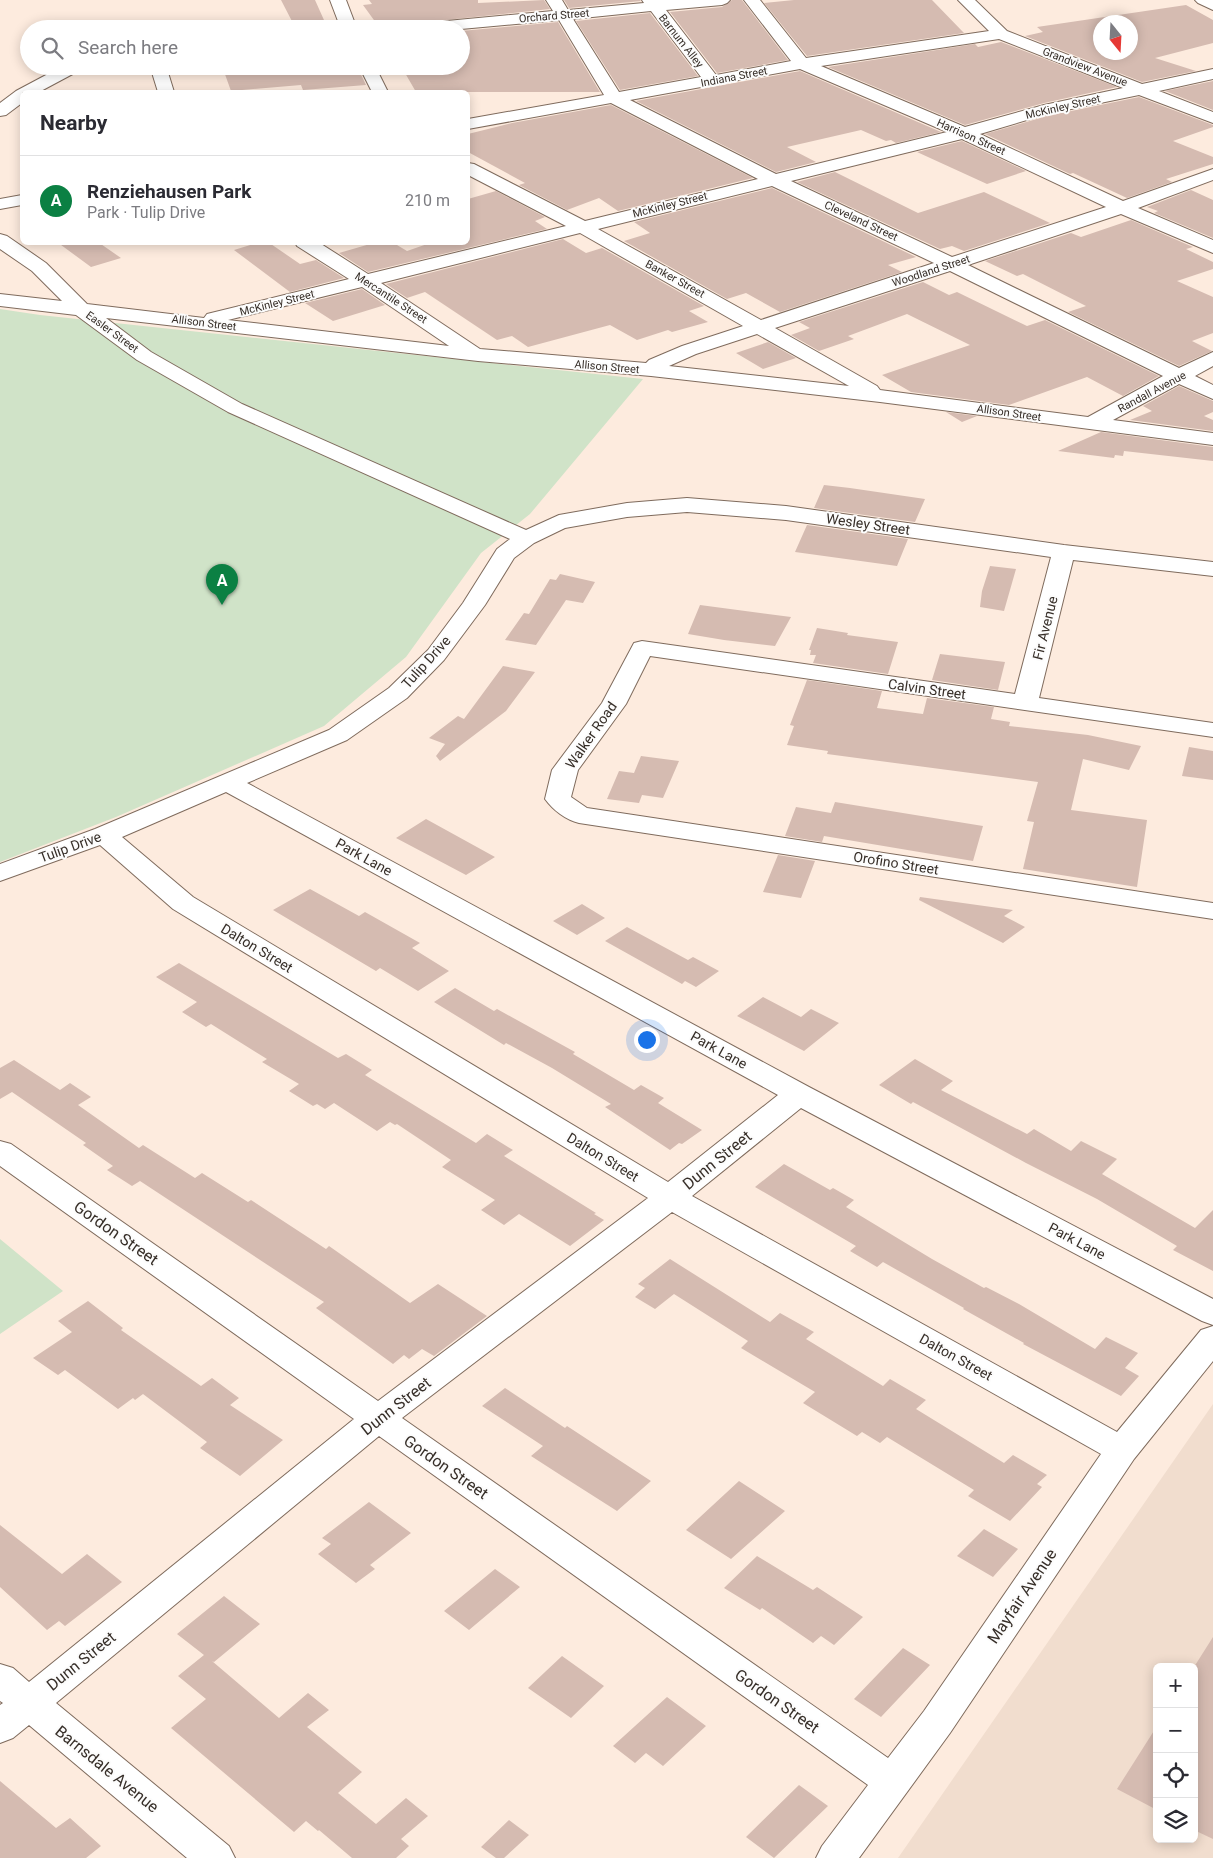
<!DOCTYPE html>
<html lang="en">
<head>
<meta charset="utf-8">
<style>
	:root { --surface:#fff; --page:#f2f2f3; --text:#2b2b33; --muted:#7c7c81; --line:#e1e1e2; --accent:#0b8043 }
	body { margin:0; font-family:Roboto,sans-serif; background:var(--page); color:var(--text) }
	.controls { position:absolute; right:15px; bottom:15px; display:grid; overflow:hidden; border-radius:8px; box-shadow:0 2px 12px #0003 }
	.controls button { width:45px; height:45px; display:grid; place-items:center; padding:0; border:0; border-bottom:1px solid var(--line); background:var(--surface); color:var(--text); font:25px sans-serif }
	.compass { position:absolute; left:1093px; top:15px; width:45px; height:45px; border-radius:50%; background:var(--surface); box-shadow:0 2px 12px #0003; rotate:162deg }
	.you { position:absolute; left:646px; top:1039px; width:18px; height:18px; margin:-12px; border:4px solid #fff; border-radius:50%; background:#1a73e8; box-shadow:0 0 0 8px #1a73e833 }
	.badge { display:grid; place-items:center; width:32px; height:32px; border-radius:50%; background:var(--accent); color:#fff; font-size:16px; font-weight:700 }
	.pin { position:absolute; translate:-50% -41px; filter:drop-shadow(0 1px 2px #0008) }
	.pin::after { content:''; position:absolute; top:26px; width:18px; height:15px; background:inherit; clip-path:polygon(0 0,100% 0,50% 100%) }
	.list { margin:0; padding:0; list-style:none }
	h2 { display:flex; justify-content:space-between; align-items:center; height:65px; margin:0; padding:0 20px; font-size:21px }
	h2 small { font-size:16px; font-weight:400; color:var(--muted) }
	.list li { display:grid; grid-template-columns:32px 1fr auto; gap:15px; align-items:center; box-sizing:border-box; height:90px; padding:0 20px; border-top:1px solid var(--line) }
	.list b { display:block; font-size:19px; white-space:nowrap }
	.list p { margin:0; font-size:16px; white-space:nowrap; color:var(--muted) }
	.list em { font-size:16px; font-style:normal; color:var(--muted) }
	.icon { flex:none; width:28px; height:28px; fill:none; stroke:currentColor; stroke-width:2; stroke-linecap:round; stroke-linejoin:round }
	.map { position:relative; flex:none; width:1213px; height:1858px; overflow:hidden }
	.search { position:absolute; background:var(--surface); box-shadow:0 2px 12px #0003; left:20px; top:20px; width:450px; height:55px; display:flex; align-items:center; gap:12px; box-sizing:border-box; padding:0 18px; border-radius:28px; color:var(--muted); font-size:19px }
	.panel { position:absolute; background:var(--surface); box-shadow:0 2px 12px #0003; left:20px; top:90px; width:450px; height:155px; border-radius:8px }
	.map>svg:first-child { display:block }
	.education { fill:#f1ddce; fill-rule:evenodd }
	.green { fill:#d0e3c8 }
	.building { fill:#d5bbb1; fill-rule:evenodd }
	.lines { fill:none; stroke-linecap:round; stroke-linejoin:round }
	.minor-casing { stroke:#7f6b5d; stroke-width:2 }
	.minor { fill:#fff; fill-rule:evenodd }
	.labels { text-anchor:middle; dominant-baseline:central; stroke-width:4; stroke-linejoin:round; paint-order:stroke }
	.far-street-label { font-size:11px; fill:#362e28; stroke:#fcfcfc }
	.street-label { font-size:14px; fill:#362e28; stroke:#fcfcfc }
	.near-street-label { font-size:16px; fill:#362e28; stroke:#fcfcfc }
</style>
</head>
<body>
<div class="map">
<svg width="1213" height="1858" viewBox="0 0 1213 1858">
	<rect width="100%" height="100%" fill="#fdebde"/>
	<path class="education" d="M1213 1404V1858H898ZM1157 1667H1194V1839H1157Z"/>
	<path class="green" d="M0 309 40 315 643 379 530 514 481 553 406 657 324 726 116 817 0 862Z
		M0 1239 63 1291 0 1334Z"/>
	<path class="building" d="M281 0H315L328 29H296Z
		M369 0H478V3L544 0 550 9 379 27 363 5 372 4Z
		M564 0H640L641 1 569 8Z
		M732 0H742L788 60 717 73 670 12 722 7Z
		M794 0H932L964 33 807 56 764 3Z
		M1186 5 1213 20V43L1155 58 1196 71 1142 82 1025 36 1043 32 1037 27ZM1100 22H1130V52H1100Z
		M650 13 698 76 620 90 576 21Z
		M558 22 600 92H416L401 66H461V31Z
		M275 24V29L221 28Z
		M1001 42 1117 87 1044 103 965 125 828 67 975 44 978 47Z
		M222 66H357L366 85 303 90 301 85 231 91Z
		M800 71 941 132 896 143 891 140 886 141 861 130 787 147 816 162 776 172 636 101Z
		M1213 81V110L1165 91Z
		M1139 97 1213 125V127L1173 141 1213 157V164L1166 179 1172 182 1127 198 1073 173 1070 174 985 134 1047 116Z
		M611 105 753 178 618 211 599 198 567 210 519 185 525 183 468 152V134L512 123Z
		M962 141 1026 171 987 184 917 152Z
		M835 172 918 213 984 192 1050 223 964 251 952 246 940 249 797 182Z
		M772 188 916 257 888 265 902 272 780 312 746 293 727 299 624 241 650 233 634 222Z
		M1191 190 1213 200V238L1154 213 1158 211 1147 207Z
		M496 191 545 217 535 221 547 229 368 272 339 253 377 242H392L407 251 433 242H468V199Z
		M1131 220 1193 247 1186 249 1213 262V269L1177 281 1213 297V333L1192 341 1212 351 1179 366 1068 312 1086 306 1023 274 1017 276 985 261 1071 233 1081 237Z
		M563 239 586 253 602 248 704 306 689 311 708 322 672 332 668 330 637 340 610 325 528 347 512 336 497 340 425 292 407 298 386 284Z
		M57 242H98L121 258 91 267Z
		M260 242H268L300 264 316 260 344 278 290 292 234 250Z
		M923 282 949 295 957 292 1027 326 1045 320 1159 376 1123 396 1087 377 1009 405 911 392 882 375 970 345 907 314 848 336 854 339 819 351 791 335 810 328 799 322Z
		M362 289 385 305 333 321 305 303Z
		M768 342 796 358 763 369 736 353Z
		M1179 386 1213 401V412L1204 416 1213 420V431L1130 420 1152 411 1143 406Z
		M946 412 977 416 962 422Z
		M1101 432 1213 447V461L1124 451 1123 456 1115 455 1114 458 1058 451Z
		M824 485 850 488 925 499 915 522 814 508Z
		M807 525 908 539 897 566 795 552Z
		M990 566 1016 569 1004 611 980 607 982 591Z
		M560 574 595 582 583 603 566 600 536 645 505 640 524 613 529 614 550 579 556 580Z
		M700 605 791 617 775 646 724 640 688 634Z
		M817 628 848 633 847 635 898 642 888 674 813 663 816 655H810L811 650H809Z
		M940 654 1005 662 998 690 932 680Z
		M503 666 535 672 506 711 440 761 436 756 445 744 429 738 458 716 464 719Z
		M807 680 882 691 877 708 923 714 927 698 994 707 991 719 1010 722 1009 726 1088 735 1141 746 1129 770 1083 759 1071 810 1147 820 1137 887 1023 869 1034 822 1027 821 1038 782 827 754 828 751 787 745 794 726 790 725Z
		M1189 747 1213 751V780L1182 776Z
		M641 756 679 761 663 798 642 795 639 803 607 799 619 771 634 773Z
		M835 802 983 826 973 861 824 836 822 842 785 836 796 807 831 813Z
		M426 819 495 857 466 875 396 838Z
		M778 855 815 861 801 898 763 892Z
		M310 889 359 916 365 912 420 943 412 948 449 971 418 991 380 968 376 971 273 910Z
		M920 897 1013 910 1004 916 1025 927 1003 943 919 900Z
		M582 904 605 918 577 935 553 921Z
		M627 927 688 960 693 957 719 971 696 987 685 981 682 984 605 941Z
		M179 963 338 1058 346 1054 372 1070 365 1075 476 1143 487 1134 513 1150 504 1156 596 1213 594 1214 604 1220 570 1246 519 1214 504 1225 481 1210 495 1200 442 1167 451 1160 397 1124 395 1125 390 1122 377 1131 334 1103 325 1109 317 1104 313 1106 289 1091 299 1084 262 1062 267 1059 211 1024 206 1027 182 1012 197 1002 156 977Z
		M455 988 494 1011 497 1009 575 1052 573 1054 634 1090 641 1085 664 1098 658 1103 702 1130 682 1144 679 1143 670 1150 605 1107 611 1104 552 1068 506 1043 504 1045 434 1002Z
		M763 997 801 1017 811 1009 839 1023 804 1051 737 1016Z
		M915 1059 953 1081 941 1090 1027 1134 1034 1129 1071 1151 1081 1141 1117 1159 1102 1174 1195 1228 1213 1210V1271L1173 1250 1177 1246 1097 1199 1026 1163 913 1102 911 1104 879 1085Z
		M14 1060 60 1090 70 1083 91 1097 78 1105 139 1148 143 1145 195 1178 202 1173 248 1202 251 1200 326 1249 329 1246 410 1303 438 1284 487 1316 434 1356 422 1349 409 1359 404 1355 393 1364 316 1308 324 1302 140 1181 132 1186 107 1170 113 1166 83 1145 86 1143 12 1092 0 1099V1068Z
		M784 1164 830 1190 833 1188 854 1200 846 1207 932 1259 984 1288 986 1287 1019 1304 1095 1349 1106 1337 1138 1353 1125 1368 1139 1376 1121 1396 1023 1344 1024 1343 963 1309 964 1308 883 1262 877 1267 850 1251 856 1246 755 1187Z
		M670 1259 770 1322 780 1313 814 1332 806 1339 883 1386 890 1379 926 1400 916 1409 1004 1463 1013 1455 1047 1475 1037 1484 1042 1487 1010 1521 968 1496 974 1490 887 1437 880 1443 862 1432 857 1436 803 1403 815 1392 741 1348 748 1341 674 1294 655 1309 635 1297 645 1288 638 1284Z
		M88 1301 123 1328 121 1330 201 1386 212 1378 239 1398 230 1405 283 1440 240 1476 200 1448 207 1442 143 1394 135 1400 133 1398 118 1409 65 1370 58 1375 33 1358 72 1332 58 1321Z
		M505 1388 565 1428 567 1426 651 1481 617 1511 562 1476 531 1456 543 1446 482 1406Z
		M739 1481 785 1511 731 1559 686 1530Z
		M369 1502 411 1533 370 1565 375 1569 356 1583 318 1554 331 1544 322 1538Z
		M0 1525 62 1574 87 1554 122 1582 65 1626 59 1621 47 1630 0 1587Z
		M984 1529 1018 1549 993 1577 957 1556Z
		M757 1556 813 1590 817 1587 863 1617 834 1645 821 1636 813 1643 762 1608 760 1610 724 1588Z
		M495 1569 520 1587 469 1630 444 1611Z
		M224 1596 260 1624 214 1662 212 1661 279 1718 308 1693 329 1710 307 1727 362 1772 338 1793 376 1824 406 1798 428 1816 401 1839 409 1846 396 1858H352L319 1830 318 1831 306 1821 294 1832 171 1728 206 1699 178 1676 204 1655 177 1634Z
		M1213 1637V1839L1194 1830V1667Z
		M903 1648 930 1665 881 1717 854 1699Z
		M562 1656 604 1686 571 1718 528 1688Z
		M667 1697 706 1726 663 1766 646 1753 635 1763 613 1746Z
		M1157 1726V1810L1117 1789Z
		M0 1781 56 1828 70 1818 101 1846 86 1858H0Z
		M799 1785 828 1806 774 1858 746 1837Z
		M509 1820 529 1835 504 1858H496L481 1847Z"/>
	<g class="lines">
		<defs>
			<path id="minor" d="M330 0H346L357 29H341Z
				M546 0H562L568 10 644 3 642 0H730L727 3 722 5 666 10 716 75 791 61 744 0H760L806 58 989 31 958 0H975L1007 31 1142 84 1213 69V79L1159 91 1213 112V123L1139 95 1047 114 980 134 1123 201 1213 169V180L1138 208 1213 240V253L1121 214 968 265 1179 368 1213 352V366L1195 376 1213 385V399L1179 384 1113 420 1213 433V445L880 402 651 376 478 361 106 318 151 352 242 404 526 530 559 515 627 503 687 498 786 506 1064 545 1213 562V576L1073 560 1039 698 1213 723V737L650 656 626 704 578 770 571 797 587 808 1213 903V919L579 823C566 820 553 810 545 799L552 770 602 703 634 643 642 641 1015 694 1051 557 786 520 687 512 627 517 565 528 534 543 514 558 485 605 444 660 407 698 347 740 247 783 809 1087 1213 1299V1325L1202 1321 801 1108 692 1196 1117 1432 1201 1330 1213 1326V1361L1134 1459 950 1733 859 1858H816L822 1846 868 1785 379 1436 56 1703 229 1846 235 1858H187L29 1725 13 1738 0 1743V1705L3 1703 0 1701V1664L13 1668 29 1682 354 1419 0 1166V1141L11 1144 378 1401 648 1198 173 909 100 845 0 881V864L95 829 329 730 389 688 428 650 463 603 497 549 510 539 228 412 137 360 76 315 0 306V294L62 301 32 271 0 249V234L7 236 46 263 87 304 204 318 207 314 349 279 297 246 295 242H318L368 274 566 226 468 175V163L474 164 585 221 758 179 611 103 468 129V119L604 95 559 20 461 29H407L409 26 415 24 553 11ZM651 11 701 77 619 92 573 19ZM999 39 1123 88 1044 105 965 127 821 66ZM800 69 947 132 776 174 630 100ZM962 139 1106 207 952 257 791 181ZM772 186 934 263 761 320 598 229ZM580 233 743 326 682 346 649 360 646 363 480 349 381 283ZM950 271 1163 376 1088 417 880 390 877 386 775 328ZM362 287 449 346 228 320ZM757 334 849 386 669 366 696 354ZM226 792 778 1095 668 1182 193 897 122 837ZM672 1212 1101 1454 924 1711 888 1758 402 1418Z
				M1195 0H1213V10L1198 3Z
				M63 66H84L82 69 39 92H22V103L6 115 0 116V103L16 91Z
				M150 66H166L174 92H158Z
				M359 66H375L388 92H372Z
				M22 195V205L0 209V199Z"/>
		</defs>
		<use href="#minor" class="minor-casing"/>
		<use href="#minor" class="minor"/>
	</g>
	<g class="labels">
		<g class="far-street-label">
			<text transform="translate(554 16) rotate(-5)">Orchard Street</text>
			<text transform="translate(681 41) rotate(52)">Barnum Alley</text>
			<text transform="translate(1085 67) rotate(21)">Grandview Avenue</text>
			<text transform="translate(734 77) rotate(-11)">Indiana Street</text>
			<text transform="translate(1063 107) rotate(-13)">McKinley Street</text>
			<text transform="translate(971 137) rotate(24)">Harrison Street</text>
			<text transform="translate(670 205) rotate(-14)">McKinley Street</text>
			<text transform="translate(861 221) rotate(25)">Cleveland Street</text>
			<text transform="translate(931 271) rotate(-18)">Woodland Street</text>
			<text transform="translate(675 279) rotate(29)">Banker Street</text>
			<text transform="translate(391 298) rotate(33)">Mercantile Street</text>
			<text transform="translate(277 303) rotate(-14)">McKinley Street</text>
			<text transform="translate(204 323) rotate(7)">Allison Street</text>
			<text transform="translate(112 332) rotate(36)">Easler Street</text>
			<text transform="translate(607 367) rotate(5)">Allison Street</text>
			<text transform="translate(1152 392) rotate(-28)">Randall Avenue</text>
			<text transform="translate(1009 413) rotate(8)">Allison Street</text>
		</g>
		<g class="street-label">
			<text transform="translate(868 524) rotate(8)">Wesley Street</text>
			<text transform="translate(1045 628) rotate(-76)">Fir Avenue</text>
			<text transform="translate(426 662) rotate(-48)">Tulip Drive</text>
			<text transform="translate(927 689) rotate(8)">Calvin Street</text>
			<text transform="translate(591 735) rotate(-55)">Walker Road</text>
			<text transform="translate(70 847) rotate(-20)">Tulip Drive</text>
			<text transform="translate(364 857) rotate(29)">Park Lane</text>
			<text transform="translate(896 863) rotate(9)">Orofino Street</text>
			<text transform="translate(257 948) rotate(31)">Dalton Street</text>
			<text transform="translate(719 1050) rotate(29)">Park Lane</text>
			<text transform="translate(603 1157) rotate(31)">Dalton Street</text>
			<text transform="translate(1077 1241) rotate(28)">Park Lane</text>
			<text transform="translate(956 1357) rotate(29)">Dalton Street</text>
		</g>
		<g class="near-street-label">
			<text transform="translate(717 1160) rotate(-39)">Dunn Street</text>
			<text transform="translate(116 1233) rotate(35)">Gordon Street</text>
			<text transform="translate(396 1406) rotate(-38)">Dunn Street</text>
			<text transform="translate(446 1467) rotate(35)">Gordon Street</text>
			<text transform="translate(1022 1596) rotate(-56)">Mayfair Avenue</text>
			<text transform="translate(81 1661) rotate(-39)">Dunn Street</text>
			<text transform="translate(777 1701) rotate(35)">Gordon Street</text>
			<text transform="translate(107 1769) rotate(39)">Barnsdale Avenue</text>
		</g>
	</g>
</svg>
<div class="controls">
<button>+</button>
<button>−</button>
<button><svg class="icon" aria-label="locate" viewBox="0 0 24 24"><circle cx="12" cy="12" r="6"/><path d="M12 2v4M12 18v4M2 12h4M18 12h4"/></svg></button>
<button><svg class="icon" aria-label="layers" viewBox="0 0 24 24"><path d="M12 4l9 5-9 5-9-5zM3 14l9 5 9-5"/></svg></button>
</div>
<svg class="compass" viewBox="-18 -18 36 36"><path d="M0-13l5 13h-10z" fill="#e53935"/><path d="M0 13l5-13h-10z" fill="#7c7c81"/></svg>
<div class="you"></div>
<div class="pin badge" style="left:222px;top:605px">A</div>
<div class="search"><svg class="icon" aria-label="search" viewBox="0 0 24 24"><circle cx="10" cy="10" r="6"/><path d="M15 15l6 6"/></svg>Search here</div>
<section class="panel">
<h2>Nearby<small></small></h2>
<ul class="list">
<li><span class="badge">A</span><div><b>Renziehausen Park</b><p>Park · Tulip Drive</p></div><em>210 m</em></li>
</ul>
</section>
</div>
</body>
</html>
